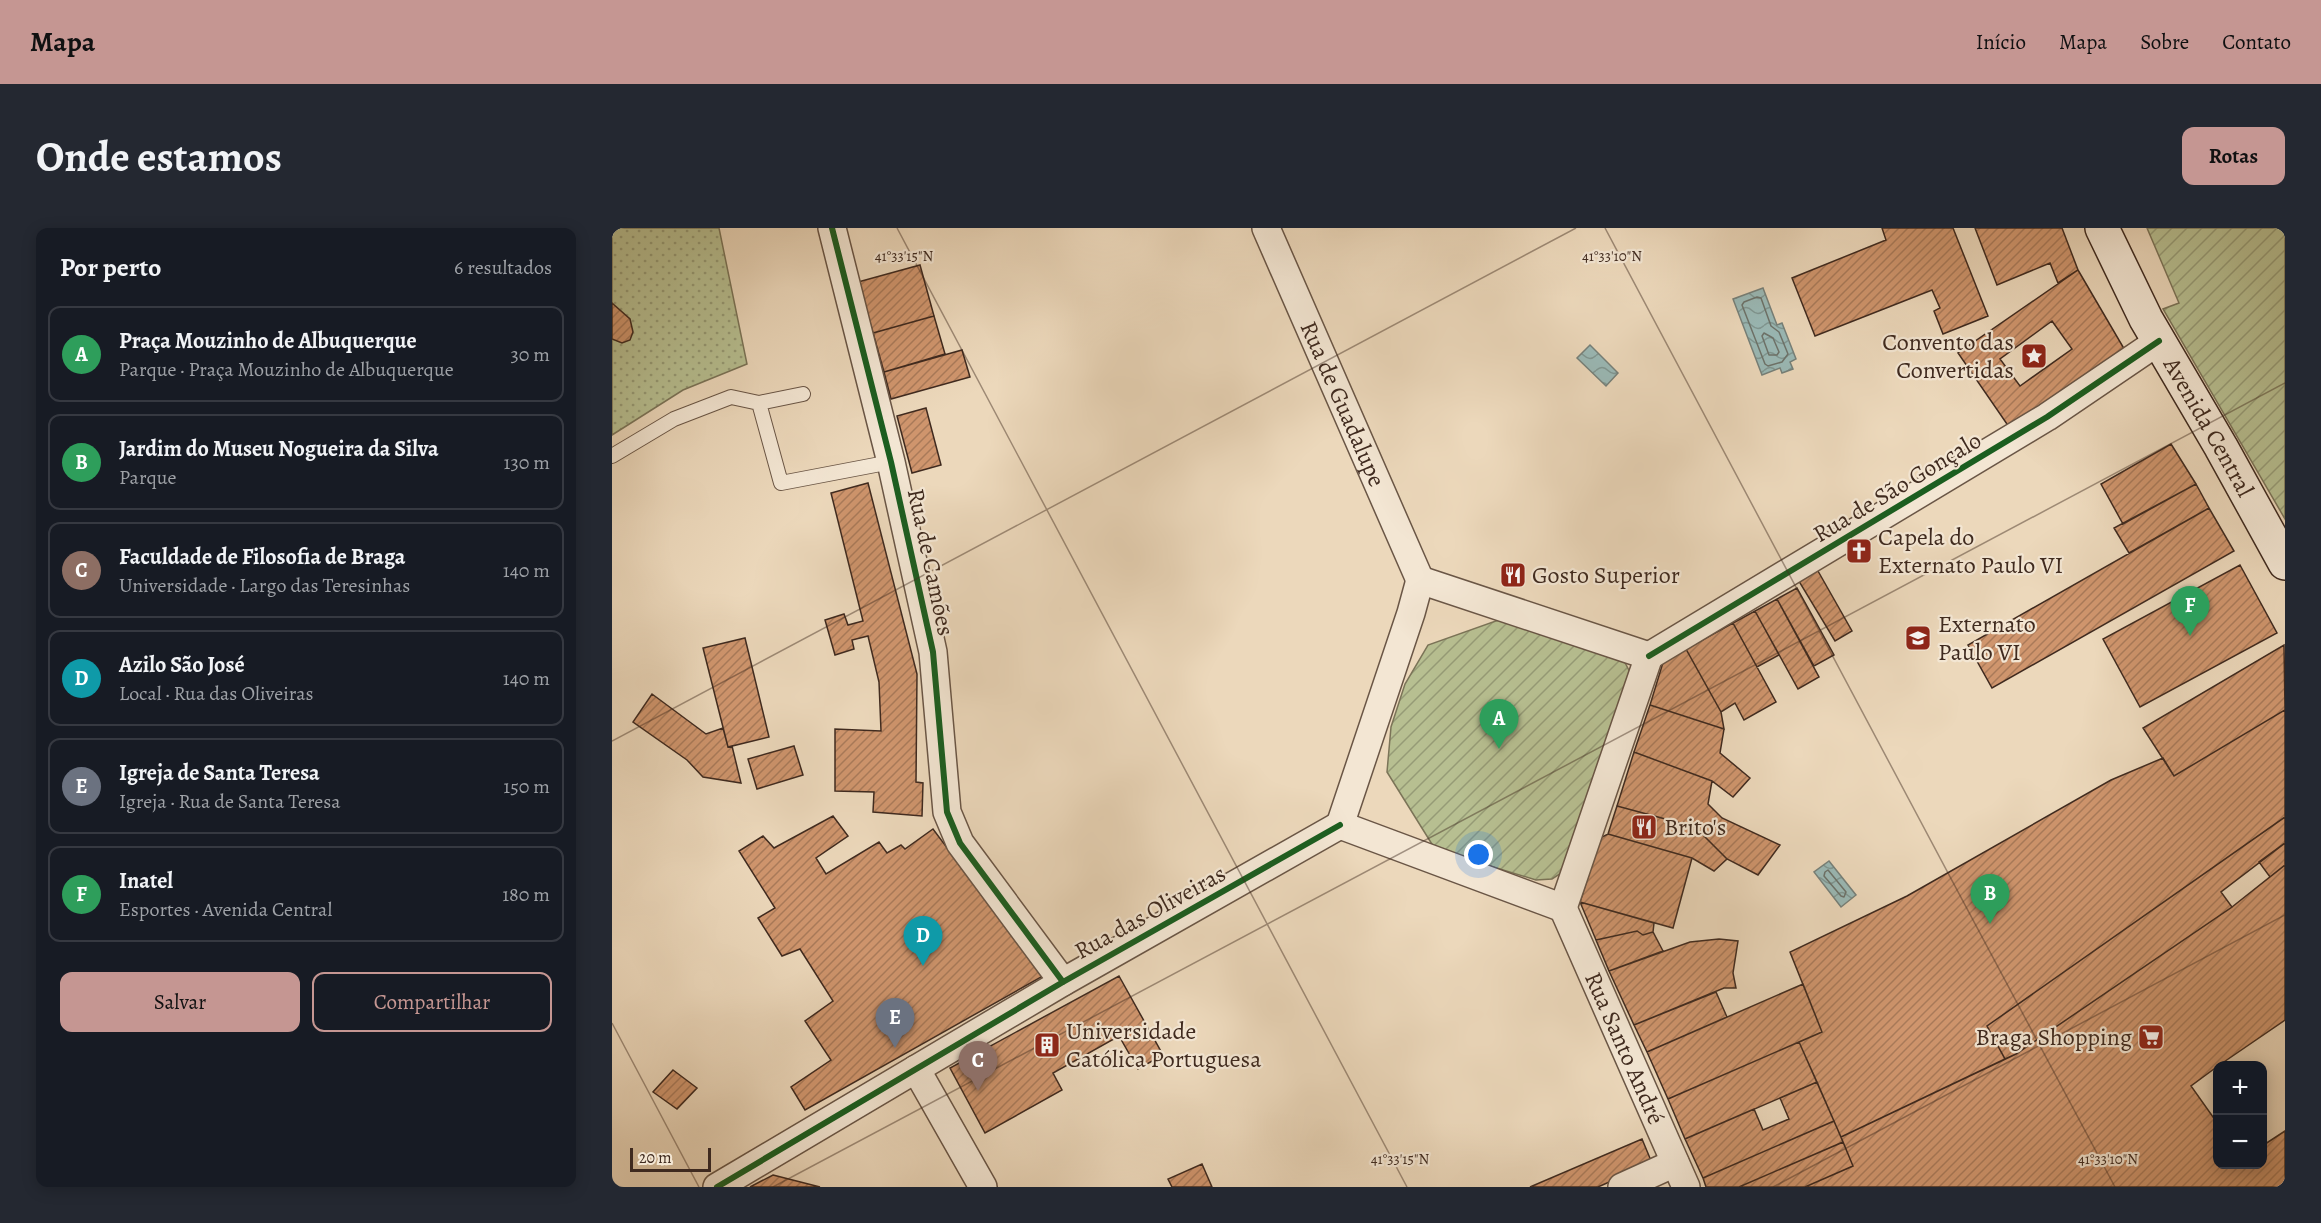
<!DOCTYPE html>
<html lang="pt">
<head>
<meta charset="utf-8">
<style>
	:root { --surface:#171b24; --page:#242831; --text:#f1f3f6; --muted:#9ea1a6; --line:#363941; --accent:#c59692 }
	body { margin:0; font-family:Alegreya,serif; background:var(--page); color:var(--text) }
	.controls { position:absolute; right:18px; bottom:18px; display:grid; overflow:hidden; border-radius:12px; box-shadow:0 3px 15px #0003 }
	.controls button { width:54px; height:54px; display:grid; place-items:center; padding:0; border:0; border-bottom:2px solid var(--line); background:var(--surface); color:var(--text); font:30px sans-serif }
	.scale { position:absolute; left:18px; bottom:15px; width:81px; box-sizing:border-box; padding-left:6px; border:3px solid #3f2a1f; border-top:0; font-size:16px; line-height:21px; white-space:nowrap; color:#3f2a1f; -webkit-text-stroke:4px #f3e6d3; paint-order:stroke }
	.you { position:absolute; left:867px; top:627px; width:21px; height:21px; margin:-15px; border:4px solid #fff; border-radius:50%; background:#1a73e8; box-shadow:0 0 0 9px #1a73e833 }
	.badge { display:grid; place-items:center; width:39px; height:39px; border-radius:50%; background:var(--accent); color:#fff; font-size:20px; font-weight:700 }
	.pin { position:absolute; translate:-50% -50px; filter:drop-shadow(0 2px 3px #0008) }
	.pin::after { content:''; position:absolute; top:32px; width:21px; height:18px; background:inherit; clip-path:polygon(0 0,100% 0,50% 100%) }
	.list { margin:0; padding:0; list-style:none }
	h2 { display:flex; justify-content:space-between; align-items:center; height:78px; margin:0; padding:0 24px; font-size:26px }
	h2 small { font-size:20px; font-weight:400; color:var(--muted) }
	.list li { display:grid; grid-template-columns:39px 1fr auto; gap:18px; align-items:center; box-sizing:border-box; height:96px; margin:0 12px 12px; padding:0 12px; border:2px solid var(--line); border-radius:12px }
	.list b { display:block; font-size:22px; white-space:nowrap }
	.list p { margin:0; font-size:20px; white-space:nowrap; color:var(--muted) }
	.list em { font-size:20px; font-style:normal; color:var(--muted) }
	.actions { display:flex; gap:12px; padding:18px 24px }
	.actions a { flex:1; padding:14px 0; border:2px solid var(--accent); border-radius:12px; text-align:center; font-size:21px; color:var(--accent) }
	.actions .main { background:var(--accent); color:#111 }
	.map { position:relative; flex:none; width:1673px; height:959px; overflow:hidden; border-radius:12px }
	header { display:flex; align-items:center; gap:36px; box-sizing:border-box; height:84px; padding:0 30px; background:var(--accent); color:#111 }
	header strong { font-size:28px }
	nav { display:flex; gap:33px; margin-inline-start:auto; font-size:21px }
	.intro { display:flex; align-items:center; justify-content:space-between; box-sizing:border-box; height:144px; padding:0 36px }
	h1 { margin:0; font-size:42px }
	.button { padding:15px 27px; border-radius:12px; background:var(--accent); color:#111; font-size:21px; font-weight:700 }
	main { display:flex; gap:36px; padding:0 36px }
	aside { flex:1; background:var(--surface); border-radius:12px; box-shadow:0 3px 15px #0003 }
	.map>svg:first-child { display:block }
	.grass { fill:url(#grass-dots); stroke:#7b7458; stroke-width:1.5 }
	.garden { fill:url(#garden-furrows); stroke:#7b7458; stroke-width:1.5 }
	.water { fill:url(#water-waves); stroke:#76807a; stroke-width:1.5 }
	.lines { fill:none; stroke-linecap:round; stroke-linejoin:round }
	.shore { stroke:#6c726a; stroke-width:1.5 }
	.building { fill:url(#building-hatch); stroke:#3f2a1f; stroke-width:1.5; fill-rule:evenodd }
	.lane-casing { stroke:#6a5646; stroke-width:16 }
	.street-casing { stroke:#6a5646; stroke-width:30 }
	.secondary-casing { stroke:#3f2a1f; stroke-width:36 }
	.lane { stroke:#f3e6d3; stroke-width:14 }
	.street { stroke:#f3e6d3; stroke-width:27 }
	.secondary { stroke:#f3e6d3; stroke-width:33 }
	.cycleway-casing { stroke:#f3e6d3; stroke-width:10 }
	.cycleway { stroke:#1b5e20; stroke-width:6 }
	.ticks { fill:none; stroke:#3f2a1f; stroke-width:1.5; stroke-opacity:0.45 }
	.labels { text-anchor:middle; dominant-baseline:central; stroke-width:4.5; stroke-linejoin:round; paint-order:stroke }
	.poi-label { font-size:24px; fill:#3f2a1f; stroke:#f3e6d3; text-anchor:start }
	.street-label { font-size:24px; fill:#3f2a1f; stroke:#f3e6d3 }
	.ticks-label { font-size:15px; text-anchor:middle; fill:#3f2a1f; stroke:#f3e6d3; stroke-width:4.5; stroke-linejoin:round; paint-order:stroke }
</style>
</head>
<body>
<header>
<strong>Mapa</strong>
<nav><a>Início</a><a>Mapa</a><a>Sobre</a><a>Contato</a></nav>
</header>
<div class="intro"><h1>Onde estamos</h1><a class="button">Rotas</a></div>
<main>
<aside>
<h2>Por perto<small>6 resultados</small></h2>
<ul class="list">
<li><span class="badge" style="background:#2e9e5b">A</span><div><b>Praça Mouzinho de Albuquerque</b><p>Parque · Praça Mouzinho de Albuquerque</p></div><em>30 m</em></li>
<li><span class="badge" style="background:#2e9e5b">B</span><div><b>Jardim do Museu Nogueira da Silva</b><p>Parque</p></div><em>130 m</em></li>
<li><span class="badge" style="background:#8d6e63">C</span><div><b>Faculdade de Filosofia de Braga</b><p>Universidade · Largo das Teresinhas</p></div><em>140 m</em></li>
<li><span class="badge" style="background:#0f9aa8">D</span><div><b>Azilo São José</b><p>Local · Rua das Oliveiras</p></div><em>140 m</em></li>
<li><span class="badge" style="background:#6b7280">E</span><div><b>Igreja de Santa Teresa</b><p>Igreja · Rua de Santa Teresa</p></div><em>150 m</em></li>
<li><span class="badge" style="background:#2e9e5b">F</span><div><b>Inatel</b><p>Esportes · Avenida Central</p></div><em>180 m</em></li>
</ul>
<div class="actions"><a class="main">Salvar</a><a>Compartilhar</a></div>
</aside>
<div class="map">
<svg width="1673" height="959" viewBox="0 0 1673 959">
	<defs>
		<pattern id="grass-dots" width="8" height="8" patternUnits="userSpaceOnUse" patternTransform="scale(1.5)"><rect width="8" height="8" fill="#b7bf91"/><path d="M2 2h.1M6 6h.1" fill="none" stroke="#969b76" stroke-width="1.8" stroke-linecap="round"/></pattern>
		<pattern id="garden-furrows" width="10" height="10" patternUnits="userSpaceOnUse" patternTransform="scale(1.5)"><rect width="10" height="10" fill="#b7bf91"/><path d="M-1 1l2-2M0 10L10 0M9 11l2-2" fill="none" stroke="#969b76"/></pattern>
		<pattern id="water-waves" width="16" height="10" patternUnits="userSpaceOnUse" patternTransform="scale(1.5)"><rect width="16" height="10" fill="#9ab9b6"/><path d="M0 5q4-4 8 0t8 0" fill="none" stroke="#7f9793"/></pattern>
		<pattern id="building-hatch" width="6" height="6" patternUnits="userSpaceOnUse" patternTransform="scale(1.5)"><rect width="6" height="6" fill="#cf956d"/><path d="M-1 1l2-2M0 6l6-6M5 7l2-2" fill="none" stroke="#a97a59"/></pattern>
	</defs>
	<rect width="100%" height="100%" fill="#ecd8bb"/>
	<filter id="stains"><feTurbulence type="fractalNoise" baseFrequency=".00333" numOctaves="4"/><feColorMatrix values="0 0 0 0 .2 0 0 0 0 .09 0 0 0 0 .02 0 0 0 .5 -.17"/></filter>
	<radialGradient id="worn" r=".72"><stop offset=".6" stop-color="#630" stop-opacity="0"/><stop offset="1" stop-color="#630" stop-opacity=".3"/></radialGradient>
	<path class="grass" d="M0 0H107L135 136 71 162 0 207Z"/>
	<path class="garden" d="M1535 0H1673V291L1551 81 1567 75Z
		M895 389 1009 427 1021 450 954 642 940 651 924 652 823 621 775 544 779 499 793 456 816 417Z"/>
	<path class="water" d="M1151 60 1165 97 1170 95 1184 131 1178 134 1181 141 1170 145 1168 140 1150 147 1121 71Z
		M978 117 1006 145 994 158 965 130Z
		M1217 633 1244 667 1229 679 1202 644Z"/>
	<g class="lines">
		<path class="shore" d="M1145 69 1149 70 1159 98 1167 104 1176 126 1170 134 1156 138 1153 136 1130 77 1132 74Z
			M1152 105 1161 110 1167 124 1165 127H1157L1150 108Z
			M1216 642 1234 664 1232 669 1229 668 1212 648 1213 644Z"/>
	</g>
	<path class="building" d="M1270 0H1341L1376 88 1331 106 1322 83 1328 80 1320 62 1203 108 1180 50 1274 12Z
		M1363 0H1450L1466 42 1446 55 1438 35 1385 57Z
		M308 37 322 88 261 105 246 54Z
		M1466 42 1514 124 1397 199 1346 125ZM1440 93 1460 121 1408 158 1388 131Z
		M0 75 18 91 21 104 18 112 10 115 0 111Z
		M322 88 333 126 272 144 261 105Z
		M350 122 358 149 279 171 272 144Z
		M314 180 329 237 300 245 285 188Z
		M1559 216 1584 256 1511 296 1489 256Z
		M256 255 305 446 304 554 311 555 310 588 261 584 262 564 223 563V501L269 503 267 454 256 408 240 412 242 421 223 427 213 392 232 386 236 397 251 393 219 265Z
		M1584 256 1597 280 1517 325 1502 300Z
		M1597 280 1622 323 1380 460 1356 417Z
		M1202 336 1240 403 1223 413 1185 350Z
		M1628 337 1665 405 1528 479 1491 411Z
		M1185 360 1222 427 1202 438 1165 371Z
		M1165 371 1207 449 1186 461 1143 383Z
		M1143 383 1167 427 1145 439 1121 395Z
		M1121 395 1164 474 1132 492 1123 475 1109 484 1074 421Z
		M133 410 157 509 116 519 91 420Z
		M1672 417 1673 482 1562 548 1531 500Z
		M1074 421 1109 484 1112 501 1038 477 1053 428Z
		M40 466 94 506 111 500 116 519 120 518 129 555 91 549 75 532 21 494Z
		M1038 477 1112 501 1108 525 1138 550 1121 569 1100 553 1022 524Z
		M1673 482V589L1375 798 1393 831 1229 909 1187 814 1210 804 1178 724 1295 668 1499 552 1551 530 1562 548Z
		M182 518 191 547 145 561 136 531Z
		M1022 524 1100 553 1096 576 1110 590 1168 617 1146 647 1115 631 1083 599 1005 578Z
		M1005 578 1083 599 1115 631 1102 643 1080 630 996 606Z
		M221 588 236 608 204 630 214 646 267 614 275 625 289 617 293 621 321 601 431 748 193 882 179 859 219 832 193 793 221 773 188 721 170 728 146 690 163 680 127 623 151 608 162 620Z
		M1673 589V615L1609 664 1620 679 1404 826 1393 831 1375 798Z
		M996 606 1080 630 1061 700 968 674 988 610Z
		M1673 615V637L1658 649 1647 634Z
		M1673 637V792L1606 838 1579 858 1606 896V936H1650V918L1673 903V959H1193L1241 938 1229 909 1404 826 1620 679Z
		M968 674 1042 695 1041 704 1031 707 1025 703 984 712Z
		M1025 703 1031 707 1041 704 1051 723 997 743 984 712Z
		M1107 711 1126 713 1121 745 1124 760H1112L1022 797 997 743 1078 714Z
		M507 748 551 827 526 841 507 808 441 845 450 862 373 905 338 840Z
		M1191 756 1210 804 1056 871 1035 824Z
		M1104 764 1115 789 1035 824 1022 797Z
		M1187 814 1205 854 1073 911 1056 871Z
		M61 842 85 860 65 881 41 864Z
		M1205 854 1222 893 1091 950 1073 911 1142 881 1151 902 1177 891 1168 870Z
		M1222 893 1231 914 1127 959H1094L1091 950Z
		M1030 911 1040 935 986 959H918Z
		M1231 914 1241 938 1193 959H1127Z
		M590 936 600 959H560L556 951Z
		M161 947 208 959H138Z"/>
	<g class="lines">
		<defs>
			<path id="lane" d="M147 175 169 255 279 234
				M0 228 62 191 119 169 147 175 191 166"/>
			<g id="street">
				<path d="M220 0 279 234 321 424 335 584 348 615 451 754"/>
				<path id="s1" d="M654 0 808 352"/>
				<path d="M808 352 1037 428"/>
				<path d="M1037 428 1435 189 1547 113"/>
				<path d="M728 597 799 385 808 352"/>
				<path d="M728 597 951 680"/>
				<path id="s2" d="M951 680 1074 959"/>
				<path d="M951 680 1037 428"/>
				<path d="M304 841 371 959"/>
				<path d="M105 959 451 754 728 597"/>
				<path d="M1010 959 1063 935"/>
			</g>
			<g id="secondary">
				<path id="s3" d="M1490 0 1534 91 1609 219 1673 335"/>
			</g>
		</defs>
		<use href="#lane" class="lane-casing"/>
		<use href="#street" class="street-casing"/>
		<use href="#secondary" class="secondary-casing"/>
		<use href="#lane" class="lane"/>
		<use href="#street" class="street"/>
		<use href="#secondary" class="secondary"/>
		<defs>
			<path id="cycleway" d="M220 0 279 234 321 424 335 584 348 615 451 754
				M1037 428 1435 189 1547 113
				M105 959 451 754 728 597"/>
		</defs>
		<use href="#cycleway" class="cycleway-casing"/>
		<use href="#cycleway" class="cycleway"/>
	</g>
	<path class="ticks" d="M285 0 795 959M993 0 1503 959M0 513 964 0M0 795 87 959M161 959 1673 155M1161 959 1673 687"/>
	<defs>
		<symbol id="sight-square" viewBox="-11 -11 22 22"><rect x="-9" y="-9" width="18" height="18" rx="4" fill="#8f2418" stroke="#f3e6d3"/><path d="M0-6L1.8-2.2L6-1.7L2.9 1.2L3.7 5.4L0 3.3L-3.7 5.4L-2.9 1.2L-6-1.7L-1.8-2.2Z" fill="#fff"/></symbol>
		<symbol id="church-square" viewBox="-11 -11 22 22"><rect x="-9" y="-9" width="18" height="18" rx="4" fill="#8f2418" stroke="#f3e6d3"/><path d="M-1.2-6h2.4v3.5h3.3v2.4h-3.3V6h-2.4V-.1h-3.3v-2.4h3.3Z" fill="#fff"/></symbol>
		<symbol id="restaurant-square" viewBox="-11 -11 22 22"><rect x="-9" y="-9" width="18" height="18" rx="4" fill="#8f2418" stroke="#f3e6d3"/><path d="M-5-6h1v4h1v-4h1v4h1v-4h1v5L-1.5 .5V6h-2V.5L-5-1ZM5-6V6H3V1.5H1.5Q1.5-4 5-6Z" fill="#fff"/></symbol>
		<symbol id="school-square" viewBox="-11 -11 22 22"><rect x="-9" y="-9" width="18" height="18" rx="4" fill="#8f2418" stroke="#f3e6d3"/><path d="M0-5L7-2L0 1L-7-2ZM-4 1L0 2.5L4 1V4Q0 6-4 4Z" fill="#fff"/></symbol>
		<symbol id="supermarket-square" viewBox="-11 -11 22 22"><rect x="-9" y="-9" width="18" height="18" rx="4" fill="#8f2418" stroke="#f3e6d3"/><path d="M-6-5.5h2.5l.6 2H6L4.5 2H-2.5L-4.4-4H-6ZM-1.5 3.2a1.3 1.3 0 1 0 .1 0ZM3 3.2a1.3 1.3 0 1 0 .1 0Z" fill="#fff"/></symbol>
		<symbol id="building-square" viewBox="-11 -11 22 22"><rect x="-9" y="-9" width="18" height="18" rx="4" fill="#8f2418" stroke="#f3e6d3"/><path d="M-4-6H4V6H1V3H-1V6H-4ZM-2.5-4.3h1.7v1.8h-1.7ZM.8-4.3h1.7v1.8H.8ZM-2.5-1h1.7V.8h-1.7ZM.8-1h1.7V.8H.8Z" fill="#fff"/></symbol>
	</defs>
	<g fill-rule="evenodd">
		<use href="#sight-square" x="1407" y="113" width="30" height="30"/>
		<use href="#church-square" x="1232" y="308" width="30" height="30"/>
		<use href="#restaurant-square" x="886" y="332" width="30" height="30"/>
		<use href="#school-square" x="1291" y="395" width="30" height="30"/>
		<use href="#restaurant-square" x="1017" y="584" width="30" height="30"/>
		<use href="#supermarket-square" x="1524" y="794" width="30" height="30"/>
		<use href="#building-square" x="420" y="802" width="30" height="30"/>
	</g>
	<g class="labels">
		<g class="poi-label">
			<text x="1402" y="114" text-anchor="end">Convento das<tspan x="1402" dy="28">Convertidas</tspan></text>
			<text x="1266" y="309">Capela do<tspan x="1266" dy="28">Externato Paulo VI</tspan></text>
			<text x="920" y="347">Gosto Superior</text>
			<text x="1326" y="396">Externato<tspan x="1326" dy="28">Paulo VI</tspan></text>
			<text x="1052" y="599">Brito's</text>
			<text x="454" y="803">Universidade<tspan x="454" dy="28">Católica Portuguesa</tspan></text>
			<text x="1520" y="809" text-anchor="end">Braga Shopping</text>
		</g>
		<g class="street-label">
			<text stroke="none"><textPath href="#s1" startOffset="192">Rua de Guadalupe</textPath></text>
			<text stroke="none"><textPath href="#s3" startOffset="226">Avenida Central</textPath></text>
			<text transform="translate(1285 259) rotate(-31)">Rua de São Gonçalo</text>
			<text transform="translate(319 334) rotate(78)">Rua de Camões</text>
			<text transform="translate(538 684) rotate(-29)">Rua das Oliveiras</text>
			<text stroke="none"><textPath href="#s2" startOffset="153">Rua Santo André</textPath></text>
		</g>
	</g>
	<g class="ticks-label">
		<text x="292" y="33">41°33'15"N</text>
		<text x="1000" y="33">41°33'10"N</text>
		<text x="788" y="936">41°33'15"N</text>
		<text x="1496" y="936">41°33'10"N</text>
	</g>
	<rect width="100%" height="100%" filter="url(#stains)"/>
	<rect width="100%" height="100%" fill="url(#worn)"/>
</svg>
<div class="controls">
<button>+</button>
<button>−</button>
</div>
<div class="scale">20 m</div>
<div class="you"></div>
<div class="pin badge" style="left:887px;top:521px;background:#2e9e5b">A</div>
<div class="pin badge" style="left:1378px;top:696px;background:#2e9e5b">B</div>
<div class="pin badge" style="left:366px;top:863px;background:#8d6e63">C</div>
<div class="pin badge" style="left:311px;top:738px;background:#0f9aa8">D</div>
<div class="pin badge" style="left:283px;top:820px;background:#6b7280">E</div>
<div class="pin badge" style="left:1578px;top:408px;background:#2e9e5b">F</div>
</div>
</main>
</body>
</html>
